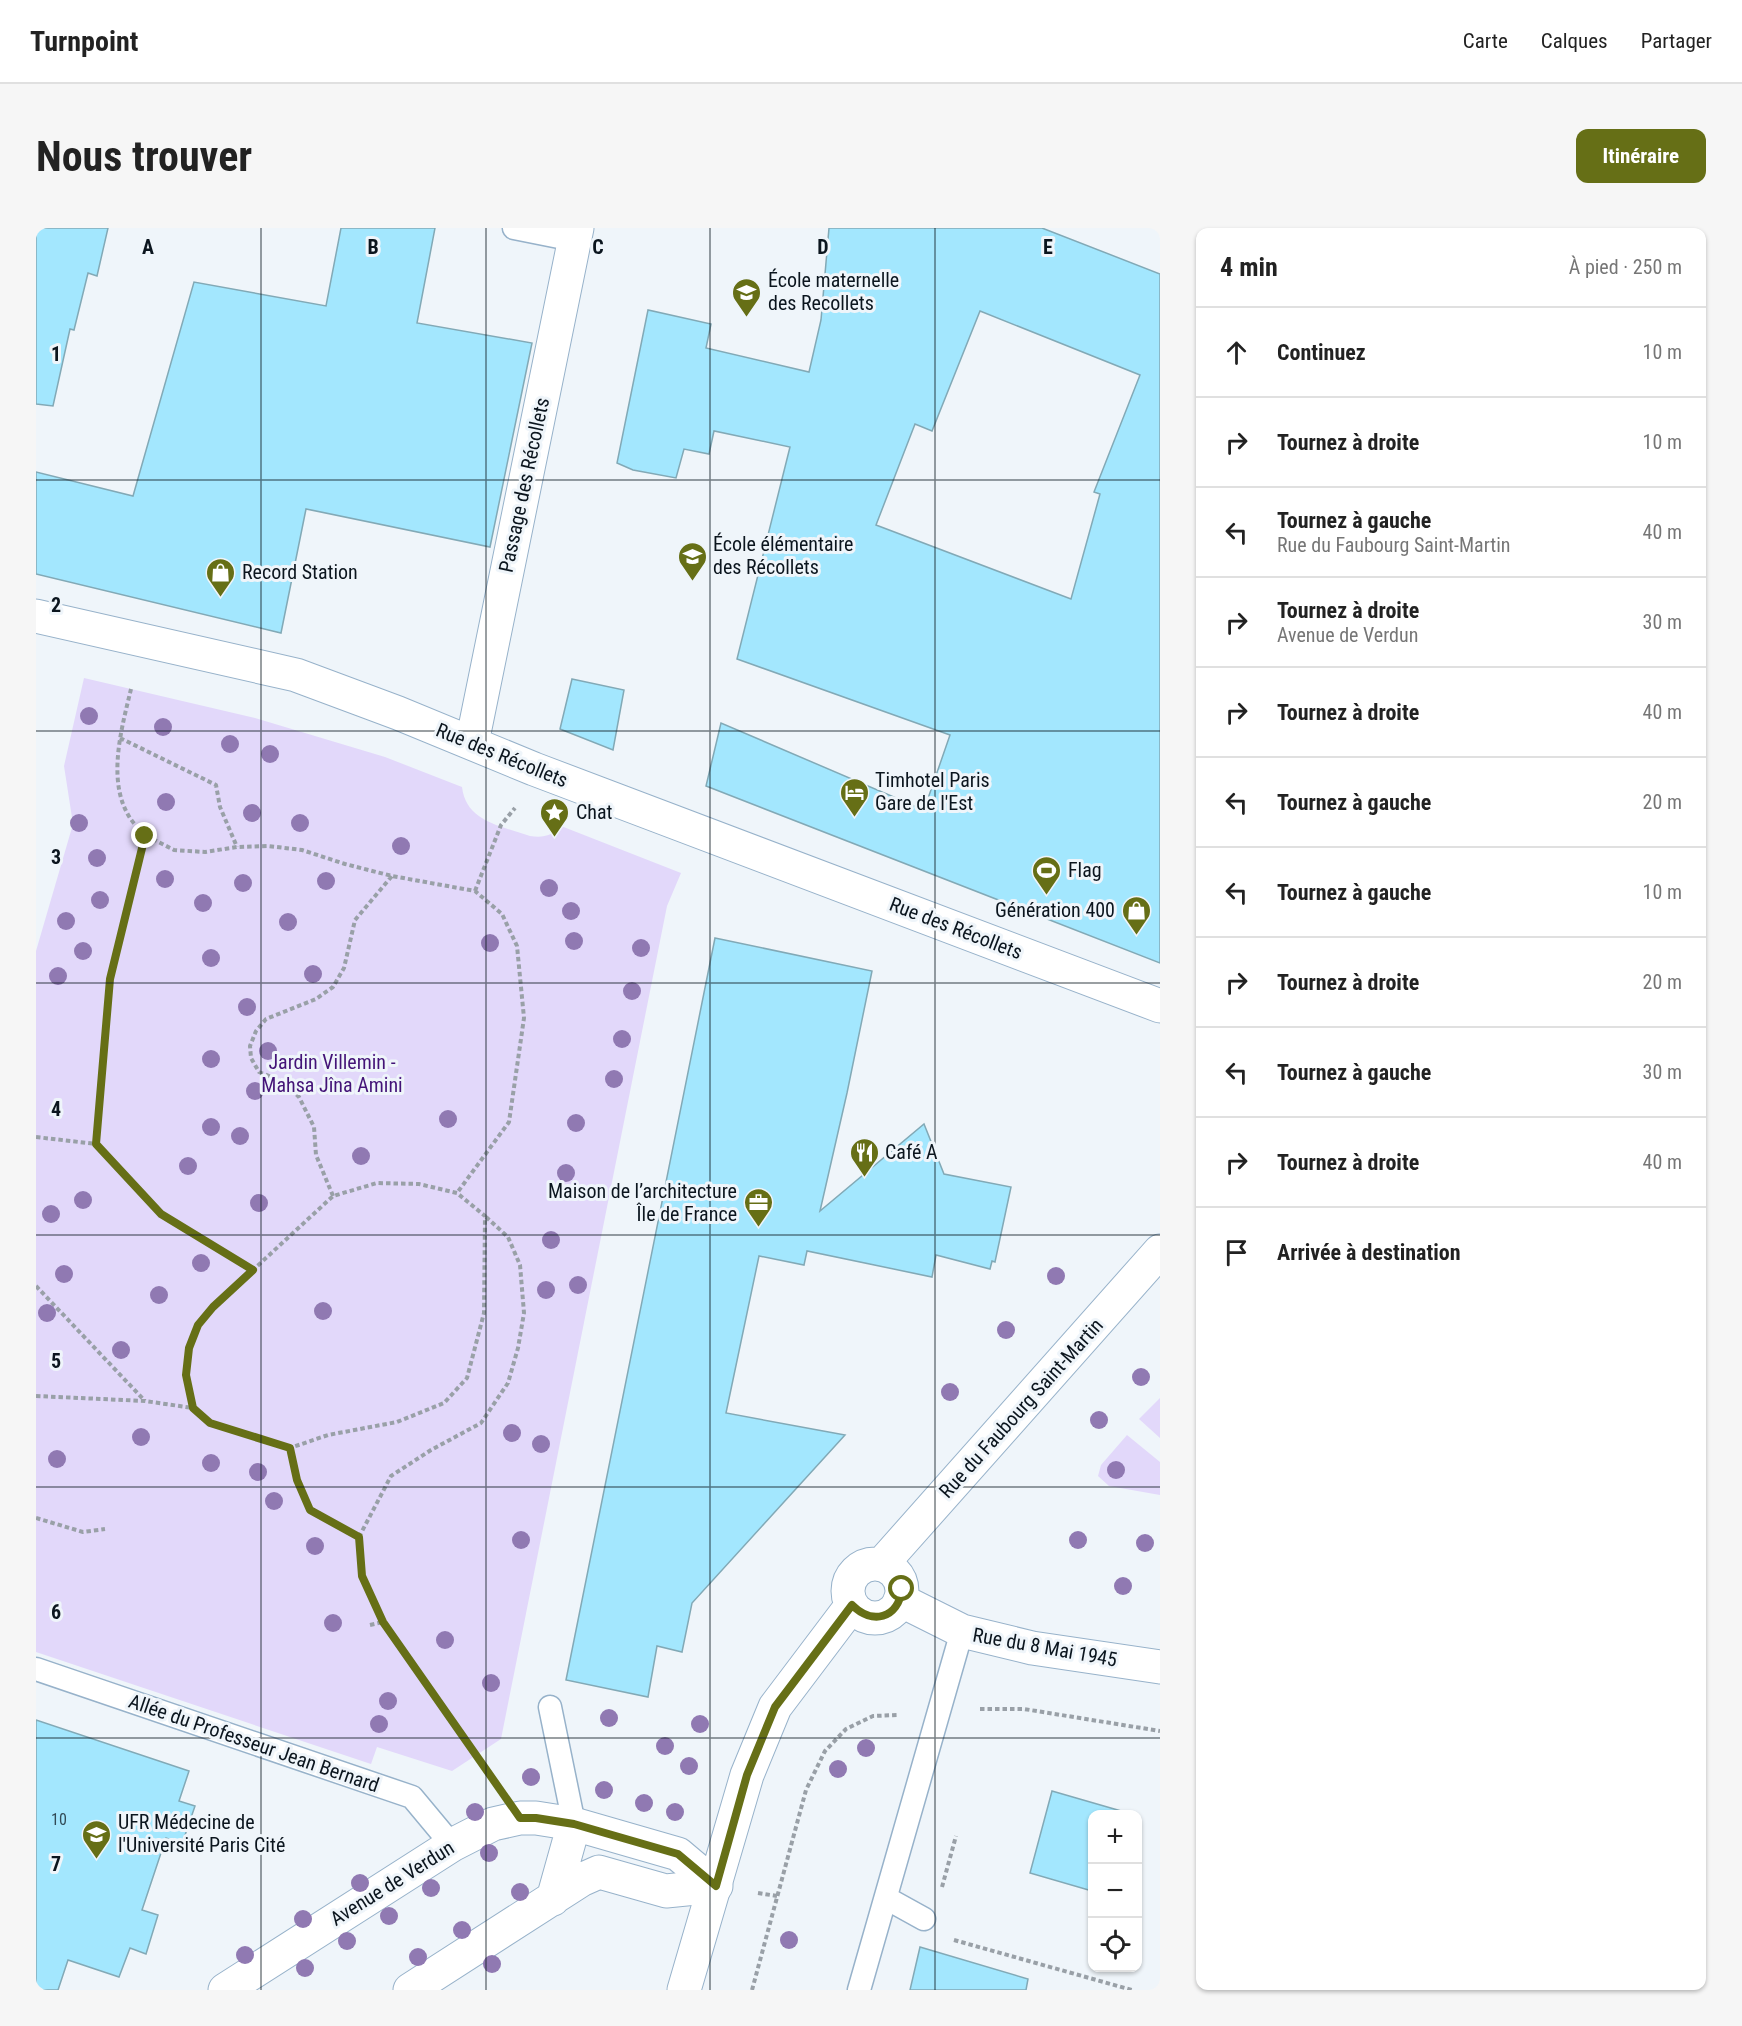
<!DOCTYPE html>
<html lang="fr">
<head>
<meta charset="utf-8">
<style>
	:root { --surface:#fff; --page:#f6f6f6; --text:#222; --muted:#767676; --line:#e0e0e0; --accent:#666f16 }
	body { margin:0; font-family:"Roboto Condensed",sans-serif; background:var(--page); color:var(--text) }
	.controls { position:absolute; right:18px; bottom:18px; display:grid; overflow:hidden; border-radius:12px; box-shadow:0 2px 4px #0004 }
	.controls button { width:54px; height:54px; display:grid; place-items:center; padding:0; border:0; border-bottom:2px solid var(--line); background:var(--surface); color:var(--text); font:30px sans-serif }
	.stop { position:absolute; width:18px; height:18px; margin:-14px; border:4px solid #666f16; border-radius:50%; background:#fff }
	.stop.end { background:#666f16; border-color:#fff; box-shadow:0 2px 6px #0008 }
	.list { margin:0; padding:0; list-style:none }
	h2 { display:flex; justify-content:space-between; align-items:center; height:78px; margin:0; padding:0 24px; font-size:26px }
	h2 small { font-size:20px; font-weight:400; color:var(--muted) }
	.list li { display:grid; grid-template-columns:39px 1fr auto; gap:18px; align-items:center; box-sizing:border-box; height:90px; padding:0 24px; border-top:2px solid var(--line) }
	.list b { display:block; font-size:22px; white-space:nowrap }
	.list p { margin:0; font-size:20px; white-space:nowrap; color:var(--muted) }
	.list em { font-size:20px; font-style:normal; color:var(--muted) }
	.icon { flex:none; width:33px; height:33px; fill:none; stroke:currentColor; stroke-width:2; stroke-linecap:round; stroke-linejoin:round }
	.map { position:relative; flex:none; width:1124px; height:1762px; overflow:hidden; border-radius:12px }
	header { display:flex; align-items:center; gap:36px; box-sizing:border-box; height:84px; padding:0 30px; background:var(--surface); border-bottom:2px solid var(--line) }
	header strong { font-size:28px }
	nav { display:flex; gap:33px; margin-inline-start:auto; font-size:21px }
	.intro { display:flex; align-items:center; justify-content:space-between; box-sizing:border-box; height:144px; padding:0 36px }
	h1 { margin:0; font-size:42px }
	.button { padding:15px 27px; border-radius:12px; background:var(--accent); color:#fff; font-size:21px; font-weight:700 }
	main { display:flex; gap:36px; padding:0 36px }
	aside { flex:1; background:var(--surface); border-radius:12px; box-shadow:0 2px 4px #0004 }
	.map>svg:first-child { display:block }
	.green { fill:#e2d8fa }
	.building { fill:#a3e7fe; stroke:#82a9b6; stroke-width:1.5; fill-rule:evenodd }
	.lines { fill:none; stroke-linecap:round; stroke-linejoin:round }
	.lane-casing { stroke:#97b2ca; stroke-width:25 }
	.street-casing { stroke:#97b2ca; stroke-width:35 }
	.secondary-casing { stroke:#97b2ca; stroke-width:35 }
	.path { stroke:#99a0a7; stroke-width:4; stroke-dasharray:4.5 3; stroke-linecap:butt }
	.lane { stroke:#fff; stroke-width:22 }
	.street { stroke:#fff; stroke-width:33 }
	.secondary { stroke:#fff; stroke-width:33 }
	.tree { fill:#9079b2 }
	.route { stroke:#666f16; stroke-width:8 }
	.grid { fill:none; stroke:#0b151e; stroke-width:1.5; stroke-opacity:0.55 }
	.labels { text-anchor:middle; dominant-baseline:central; stroke-width:6; stroke-linejoin:round; paint-order:stroke }
	.number-label { font-size:16px; fill:#314a56 }
	.poi-label { font-size:20px; fill:#0b151e; stroke:#eff5fa; text-anchor:start }
	.street-label { font-size:20px; fill:#0b151e; stroke:#eff5fa }
	.park-label { font-size:20px; fill:#431377; stroke:#eff5fa }
	.grid-label { font-size:20px; text-anchor:middle; font-weight:bold; fill:#0b151e; stroke:#eff5fa; stroke-width:6; stroke-linejoin:round; paint-order:stroke }
</style>
</head>
<body>
<header>
<strong>Turnpoint</strong>
<nav><a>Carte</a><a>Calques</a><a>Partager</a></nav>
</header>
<div class="intro"><h1>Nous trouver</h1><a class="button">Itinéraire</a></div>
<main>
<div class="map">
<svg width="1124" height="1762" viewBox="0 0 1124 1762">
	<rect width="100%" height="100%" fill="#eff5fa"/>
	<path class="green" d="M48 450 219 490 349 529 426 559C430 594 466 598 494 608 507 610 516 608 525 598L645 645 631 678 465 1511 416 1543 341 1519 335 1536 0 1424V723L37 596 28 538Z
		M1124 1170V1210L1103 1191Z
		M1091 1207 1124 1234V1267L1073 1258 1062 1248 1065 1237Z"/>
	<path class="building" d="M0 0H72L61 48 52 45 38 102 34 101 17 178 0 176Z
		M305 0H399L381 95 496 115 454 319 270 281 245 405 0 346V244L97 268 158 54 290 78Z
		M793 0H1006L1124 46V735L670 558 685 495 888 582 914 507 701 431 754 219 678 203 673 226 648 221 640 250 597 242 581 235 612 82 675 96 670 120 773 144 785 92ZM944 83 1104 147 1058 264 1064 266 1035 371 840 297 879 196 896 203Z
		M536 451 588 462 577 522 524 501Z
		M679 710 836 743 811 865 784 983 888 896 908 946 975 959 959 1034 956 1033 954 1041 900 1027 896 1049 771 1023 768 1037 723 1028 690 1185 809 1207 656 1375 646 1424 621 1418 612 1469 530 1452Z
		M0 1492 153 1543 143 1573 159 1578 146 1616 130 1610 106 1682 122 1687 110 1726 94 1720 83 1749 32 1732 22 1762H0Z
		M1016 1563 1099 1587H1056V1663L994 1645Z
		M884 1719 992 1751 990 1762H874Z"/>
	<g class="lines">
		<defs>
			<path id="lane" d="M478 0 538 12
				M0 1441 376 1569 416 1617
				M514 1479 538 1596
				M850 1670 888 1691
				M823 1762 926 1403"/>
			<path id="street" d="M0 388 260 447 362 485 498 541 1124 778
				M436 515 541 0
				M517 1671 538 1596
				M189 1762 416 1617 457 1596 484 1590H500L538 1596 642 1626 680 1658
				M374 1762 545 1652 563 1644 630 1663 680 1658"/>
			<path id="secondary" d="M846 1336 1124 1023
				M812 1363a27 27 0 1 1 54 0a27 27 0 1 1-54 0Z
				M864 1372 926 1403 996 1420 1124 1439
				M648 1762 711 1547 739 1479 816 1377"/>
		</defs>
		<use href="#lane" class="lane-casing"/>
		<use href="#street" class="street-casing"/>
		<use href="#secondary" class="secondary-casing"/>
		<path class="path" d="M95 461C86 499 70 553 94 590 98 596 104 602 109 607
			M84 510 180 557 184 579 201 619
			M439 663 465 597 479 580
			M0 909 60 916 125 986 217 1042 297 968 341 955 383 956 421 965 449 988 448 1085 431 1150 408 1175 361 1194 292 1207 254 1220 174 1195 157 1180 150 1147 153 1120 162 1097 177 1079 217 1042
			M60 916 74 751 109 607 138 622 169 624 201 619 232 618 266 622 309 636 356 648 439 663 466 686 481 718 488 790 473 894 421 965
			M297 968 280 927 278 899 263 869 248 854 223 844 215 830 214 818 220 803 230 791 280 771 297 759 308 740 319 692 356 648
			M450 989 472 1009 484 1037 488 1085 482 1120 472 1155 445 1195 395 1222 355 1248 323 1309 326 1348 347 1394 458 1552
			M0 1058 109 1173
			M0 1168 109 1173 157 1180
			M254 1220 261 1252 274 1282 323 1309
			M0 1290 47 1304 69 1301
			M334 1397 347 1394
			M944 1481H988L1124 1503
			M906 1659 920 1608
			M722 1665 741 1668
			M918 1712 1096 1762
			M716 1762 770 1562 789 1523 810 1501 837 1488 861 1487
			M1123 1762 1124 1758"/>
		<use href="#lane" class="lane"/>
		<use href="#street" class="street"/>
		<use href="#secondary" class="secondary"/>
	</g>
	<g class="tree">
		<circle cx="53" cy="488" r="9"/>
		<circle cx="127" cy="499" r="9"/>
		<circle cx="194" cy="516" r="9"/>
		<circle cx="234" cy="526" r="9"/>
		<circle cx="130" cy="574" r="9"/>
		<circle cx="216" cy="585" r="9"/>
		<circle cx="43" cy="595" r="9"/>
		<circle cx="264" cy="595" r="9"/>
		<circle cx="365" cy="618" r="9"/>
		<circle cx="61" cy="630" r="9"/>
		<circle cx="129" cy="651" r="9"/>
		<circle cx="290" cy="653" r="9"/>
		<circle cx="207" cy="655" r="9"/>
		<circle cx="513" cy="660" r="9"/>
		<circle cx="64" cy="672" r="9"/>
		<circle cx="167" cy="675" r="9"/>
		<circle cx="535" cy="683" r="9"/>
		<circle cx="30" cy="693" r="9"/>
		<circle cx="252" cy="694" r="9"/>
		<circle cx="538" cy="713" r="9"/>
		<circle cx="454" cy="715" r="9"/>
		<circle cx="605" cy="720" r="9"/>
		<circle cx="47" cy="723" r="9"/>
		<circle cx="175" cy="730" r="9"/>
		<circle cx="277" cy="746" r="9"/>
		<circle cx="22" cy="748" r="9"/>
		<circle cx="596" cy="763" r="9"/>
		<circle cx="211" cy="779" r="9"/>
		<circle cx="586" cy="811" r="9"/>
		<circle cx="232" cy="823" r="9"/>
		<circle cx="175" cy="831" r="9"/>
		<circle cx="578" cy="851" r="9"/>
		<circle cx="219" cy="863" r="9"/>
		<circle cx="412" cy="891" r="9"/>
		<circle cx="540" cy="895" r="9"/>
		<circle cx="175" cy="899" r="9"/>
		<circle cx="204" cy="908" r="9"/>
		<circle cx="325" cy="928" r="9"/>
		<circle cx="152" cy="938" r="9"/>
		<circle cx="530" cy="945" r="9"/>
		<circle cx="47" cy="972" r="9"/>
		<circle cx="223" cy="975" r="9"/>
		<circle cx="15" cy="986" r="9"/>
		<circle cx="515" cy="1012" r="9"/>
		<circle cx="165" cy="1035" r="9"/>
		<circle cx="28" cy="1046" r="9"/>
		<circle cx="1020" cy="1048" r="9"/>
		<circle cx="542" cy="1057" r="9"/>
		<circle cx="510" cy="1062" r="9"/>
		<circle cx="123" cy="1067" r="9"/>
		<circle cx="287" cy="1083" r="9"/>
		<circle cx="11" cy="1085" r="9"/>
		<circle cx="970" cy="1102" r="9"/>
		<circle cx="85" cy="1122" r="9"/>
		<circle cx="1105" cy="1149" r="9"/>
		<circle cx="914" cy="1164" r="9"/>
		<circle cx="1063" cy="1192" r="9"/>
		<circle cx="476" cy="1205" r="9"/>
		<circle cx="105" cy="1209" r="9"/>
		<circle cx="505" cy="1216" r="9"/>
		<circle cx="21" cy="1231" r="9"/>
		<circle cx="175" cy="1235" r="9"/>
		<circle cx="1080" cy="1242" r="9"/>
		<circle cx="222" cy="1244" r="9"/>
		<circle cx="238" cy="1273" r="9"/>
		<circle cx="485" cy="1312" r="9"/>
		<circle cx="1042" cy="1312" r="9"/>
		<circle cx="1109" cy="1315" r="9"/>
		<circle cx="279" cy="1318" r="9"/>
		<circle cx="1087" cy="1358" r="9"/>
		<circle cx="297" cy="1395" r="9"/>
		<circle cx="409" cy="1412" r="9"/>
		<circle cx="455" cy="1455" r="9"/>
		<circle cx="352" cy="1473" r="9"/>
		<circle cx="573" cy="1490" r="9"/>
		<circle cx="343" cy="1496" r="9"/>
		<circle cx="664" cy="1496" r="9"/>
		<circle cx="629" cy="1518" r="9"/>
		<circle cx="830" cy="1520" r="9"/>
		<circle cx="653" cy="1538" r="9"/>
		<circle cx="802" cy="1541" r="9"/>
		<circle cx="495" cy="1549" r="9"/>
		<circle cx="568" cy="1562" r="9"/>
		<circle cx="608" cy="1575" r="9"/>
		<circle cx="439" cy="1584" r="9"/>
		<circle cx="639" cy="1584" r="9"/>
		<circle cx="453" cy="1625" r="9"/>
		<circle cx="324" cy="1655" r="9"/>
		<circle cx="395" cy="1660" r="9"/>
		<circle cx="484" cy="1664" r="9"/>
		<circle cx="353" cy="1688" r="9"/>
		<circle cx="267" cy="1691" r="9"/>
		<circle cx="426" cy="1702" r="9"/>
		<circle cx="753" cy="1712" r="9"/>
		<circle cx="311" cy="1713" r="9"/>
		<circle cx="209" cy="1727" r="9"/>
		<circle cx="382" cy="1729" r="9"/>
		<circle cx="456" cy="1736" r="9"/>
		<circle cx="269" cy="1740" r="9"/>
	</g>
	<g class="lines">
		<path class="route" d="M109 608 74 751 60 916 125 986 217 1042 177 1079 162 1097 153 1120 150 1147 157 1180 174 1195 254 1220 261 1252 274 1282 323 1309 326 1348 347 1394 484 1590H500L538 1596 642 1626 680 1658 711 1547 739 1479 816 1377C836 1397 862 1391 866 1361"/>
	</g>
	<path class="grid" d="M225 0V1762M450 0V1762M674 0V1762M899 0V1762M0 252H1124M0 503H1124M0 755H1124M0 1007H1124M0 1259H1124M0 1510H1124"/>
	<defs>
		<symbol id="school-pin" viewBox="-11 -11 22 30"><path d="M0 17L-7.5 6A9.5 9.5 0 1 1 7.5 6Z" fill="#666f16" stroke="#eff5fa"/><path d="M0-5L7-2L0 1L-7-2ZM-4 1L0 2.5L4 1V4Q0 6-4 4Z" fill="#fff"/></symbol>
		<symbol id="shop-pin" viewBox="-11 -11 22 30"><path d="M0 17L-7.5 6A9.5 9.5 0 1 1 7.5 6Z" fill="#666f16" stroke="#eff5fa"/><path d="M-5-2.5h2.3a2.7 3.5 0 0 1 5.4 0H5L5.5 6h-11ZM-1.5-2.5h3a1.5 2.3 0 0 0-3 0Z" fill="#fff"/></symbol>
		<symbol id="hotel-pin" viewBox="-11 -11 22 30"><path d="M0 17L-7.5 6A9.5 9.5 0 1 1 7.5 6Z" fill="#666f16" stroke="#eff5fa"/><path d="M-6-4.5h1.5V1H6V5H4.5V3h-9V5H-6ZM-4 0a1.8 1.8 0 1 1 3.6 0ZM.5 0V-2.5h3Q6-2.5 6 0Z" fill="#fff"/></symbol>
		<symbol id="sight-pin" viewBox="-11 -11 22 30"><path d="M0 17L-7.5 6A9.5 9.5 0 1 1 7.5 6Z" fill="#666f16" stroke="#eff5fa"/><path d="M0-6L1.8-2.2L6-1.7L2.9 1.2L3.7 5.4L0 3.3L-3.7 5.4L-2.9 1.2L-6-1.7L-1.8-2.2Z" fill="#fff"/></symbol>
		<symbol id="stadium-pin" viewBox="-11 -11 22 30"><path d="M0 17L-7.5 6A9.5 9.5 0 1 1 7.5 6Z" fill="#666f16" stroke="#eff5fa"/><path d="M0-5a6.5 5 0 1 0 0 10a6.5 5 0 1 0 0-10ZM-3.5-1.8h7v3.6h-7Z" fill="#fff"/></symbol>
		<symbol id="restaurant-pin" viewBox="-11 -11 22 30"><path d="M0 17L-7.5 6A9.5 9.5 0 1 1 7.5 6Z" fill="#666f16" stroke="#eff5fa"/><path d="M-5-6h1v4h1v-4h1v4h1v-4h1v5L-1.5 .5V6h-2V.5L-5-1ZM5-6V6H3V1.5H1.5Q1.5-4 5-6Z" fill="#fff"/></symbol>
		<symbol id="office-pin" viewBox="-11 -11 22 30"><path d="M0 17L-7.5 6A9.5 9.5 0 1 1 7.5 6Z" fill="#666f16" stroke="#eff5fa"/><path d="M-6-3h4V-5.5h4V-3h4V5H-6ZM-1-4.5V-3h2v-1.5ZM-6 0V1H6V0Z" fill="#fff"/></symbol>
		<symbol id="university-pin" viewBox="-11 -11 22 30"><path d="M0 17L-7.5 6A9.5 9.5 0 1 1 7.5 6Z" fill="#666f16" stroke="#eff5fa"/><path d="M0-5L7-2L0 1L-7-2ZM-4 1L0 2.5L4 1V4Q0 6-4 4Z" fill="#fff"/></symbol>
	</defs>
	<g fill-rule="evenodd">
		<use href="#school-pin" x="694" y="48" width="33" height="45"/>
		<use href="#school-pin" x="640" y="312" width="33" height="45"/>
		<use href="#shop-pin" x="168" y="328" width="33" height="45"/>
		<use href="#hotel-pin" x="802" y="548" width="33" height="45"/>
		<use href="#sight-pin" x="502" y="568" width="33" height="45"/>
		<use href="#stadium-pin" x="994" y="626" width="33" height="45"/>
		<use href="#shop-pin" x="1084" y="666" width="33" height="45"/>
		<use href="#restaurant-pin" x="812" y="908" width="33" height="45"/>
		<use href="#office-pin" x="706" y="958" width="33" height="45"/>
		<use href="#university-pin" x="44" y="1590" width="33" height="45"/>
	</g>
	<g class="labels">
		<g class="number-label">
			<text x="23" y="1591">10</text>
		</g>
		<g class="poi-label">
			<text x="732" y="52">École maternelle<tspan x="732" dy="23">des Recollets</tspan></text>
			<text x="677" y="316">École élémentaire<tspan x="677" dy="23">des Récollets</tspan></text>
			<text x="206" y="344">Record Station</text>
			<text x="839" y="552">Timhotel Paris<tspan x="839" dy="23">Gare de l'Est</tspan></text>
			<text x="540" y="584">Chat</text>
			<text x="1032" y="642">Flag</text>
			<text x="1079" y="682" text-anchor="end">Génération 400</text>
			<text x="849" y="924">Café A</text>
			<text x="701" y="963" text-anchor="end">Maison de l’architecture<tspan x="701" dy="23">Île de France</tspan></text>
			<text x="82" y="1594">UFR Médecine de<tspan x="82" dy="23">l'Université Paris Cité</tspan></text>
		</g>
		<g class="street-label">
			<text transform="translate(488 257) rotate(-78)">Passage des Récollets</text>
			<text transform="translate(466 527) rotate(22)">Rue des Récollets</text>
			<text transform="translate(920 700) rotate(21)">Rue des Récollets</text>
			<text transform="translate(985 1180) rotate(-48)">Rue du Faubourg Saint-Martin</text>
			<text transform="translate(1009 1419) rotate(10)">Rue du 8 Mai 1945</text>
			<text transform="translate(218 1515) rotate(19)">Allée du Professeur Jean Bernard</text>
			<text transform="translate(356 1655) rotate(-32)">Avenue de Verdun</text>
		</g>
		<g class="park-label">
			<text x="296" y="834">Jardin Villemin -<tspan x="296" dy="23">Mahsa Jîna Amini</tspan></text>
		</g>
	</g>
	<g class="grid-label">
		<text x="112" y="26">A</text>
		<text x="337" y="26">B</text>
		<text x="562" y="26">C</text>
		<text x="787" y="26">D</text>
		<text x="1012" y="26">E</text>
		<text x="20" y="133">1</text>
		<text x="20" y="384">2</text>
		<text x="20" y="636">3</text>
		<text x="20" y="888">4</text>
		<text x="20" y="1140">5</text>
		<text x="20" y="1391">6</text>
		<text x="20" y="1643">7</text>
	</g>
</svg>
<div class="controls">
<button>+</button>
<button>−</button>
<button><svg class="icon" aria-label="locate" viewBox="0 0 24 24"><circle cx="12" cy="12" r="6"/><path d="M12 2v4M12 18v4M2 12h4M18 12h4"/></svg></button>
</div>
<div class="stop" style="left:866px;top:1361px"></div>
<div class="stop end" style="left:109px;top:608px"></div>
</div>
<aside>
<h2>4 min<small>À pied · 250 m</small></h2>
<ul class="list">
<li><svg class="icon" aria-label="ahead" viewBox="0 0 24 24"><path d="M12 20V5M6 11l6-6 6 6"/></svg><div><b>Continuez</b></div><em>10 m</em></li>
<li><svg class="icon" aria-label="right" viewBox="0 0 24 24"><path d="M7 20v-9h11M14 6l5 5-5 5"/></svg><div><b>Tournez à droite</b></div><em>10 m</em></li>
<li><svg class="icon" aria-label="left" viewBox="0 0 24 24"><path d="M17 20v-9H6M10 6l-5 5 5 5"/></svg><div><b>Tournez à gauche</b><p>Rue du Faubourg Saint-Martin</p></div><em>40 m</em></li>
<li><svg class="icon" aria-label="right" viewBox="0 0 24 24"><path d="M7 20v-9h11M14 6l5 5-5 5"/></svg><div><b>Tournez à droite</b><p>Avenue de Verdun</p></div><em>30 m</em></li>
<li><svg class="icon" aria-label="right" viewBox="0 0 24 24"><path d="M7 20v-9h11M14 6l5 5-5 5"/></svg><div><b>Tournez à droite</b></div><em>40 m</em></li>
<li><svg class="icon" aria-label="left" viewBox="0 0 24 24"><path d="M17 20v-9H6M10 6l-5 5 5 5"/></svg><div><b>Tournez à gauche</b></div><em>20 m</em></li>
<li><svg class="icon" aria-label="left" viewBox="0 0 24 24"><path d="M17 20v-9H6M10 6l-5 5 5 5"/></svg><div><b>Tournez à gauche</b></div><em>10 m</em></li>
<li><svg class="icon" aria-label="right" viewBox="0 0 24 24"><path d="M7 20v-9h11M14 6l5 5-5 5"/></svg><div><b>Tournez à droite</b></div><em>20 m</em></li>
<li><svg class="icon" aria-label="left" viewBox="0 0 24 24"><path d="M17 20v-9H6M10 6l-5 5 5 5"/></svg><div><b>Tournez à gauche</b></div><em>30 m</em></li>
<li><svg class="icon" aria-label="right" viewBox="0 0 24 24"><path d="M7 20v-9h11M14 6l5 5-5 5"/></svg><div><b>Tournez à droite</b></div><em>40 m</em></li>
<li><svg class="icon" aria-label="arrive" viewBox="0 0 24 24"><path d="M6 21V4h12l-3 4 3 4H6"/></svg><div><b>Arrivée à destination</b></div></li>
</ul>
</aside>
</main>
</body>
</html>
